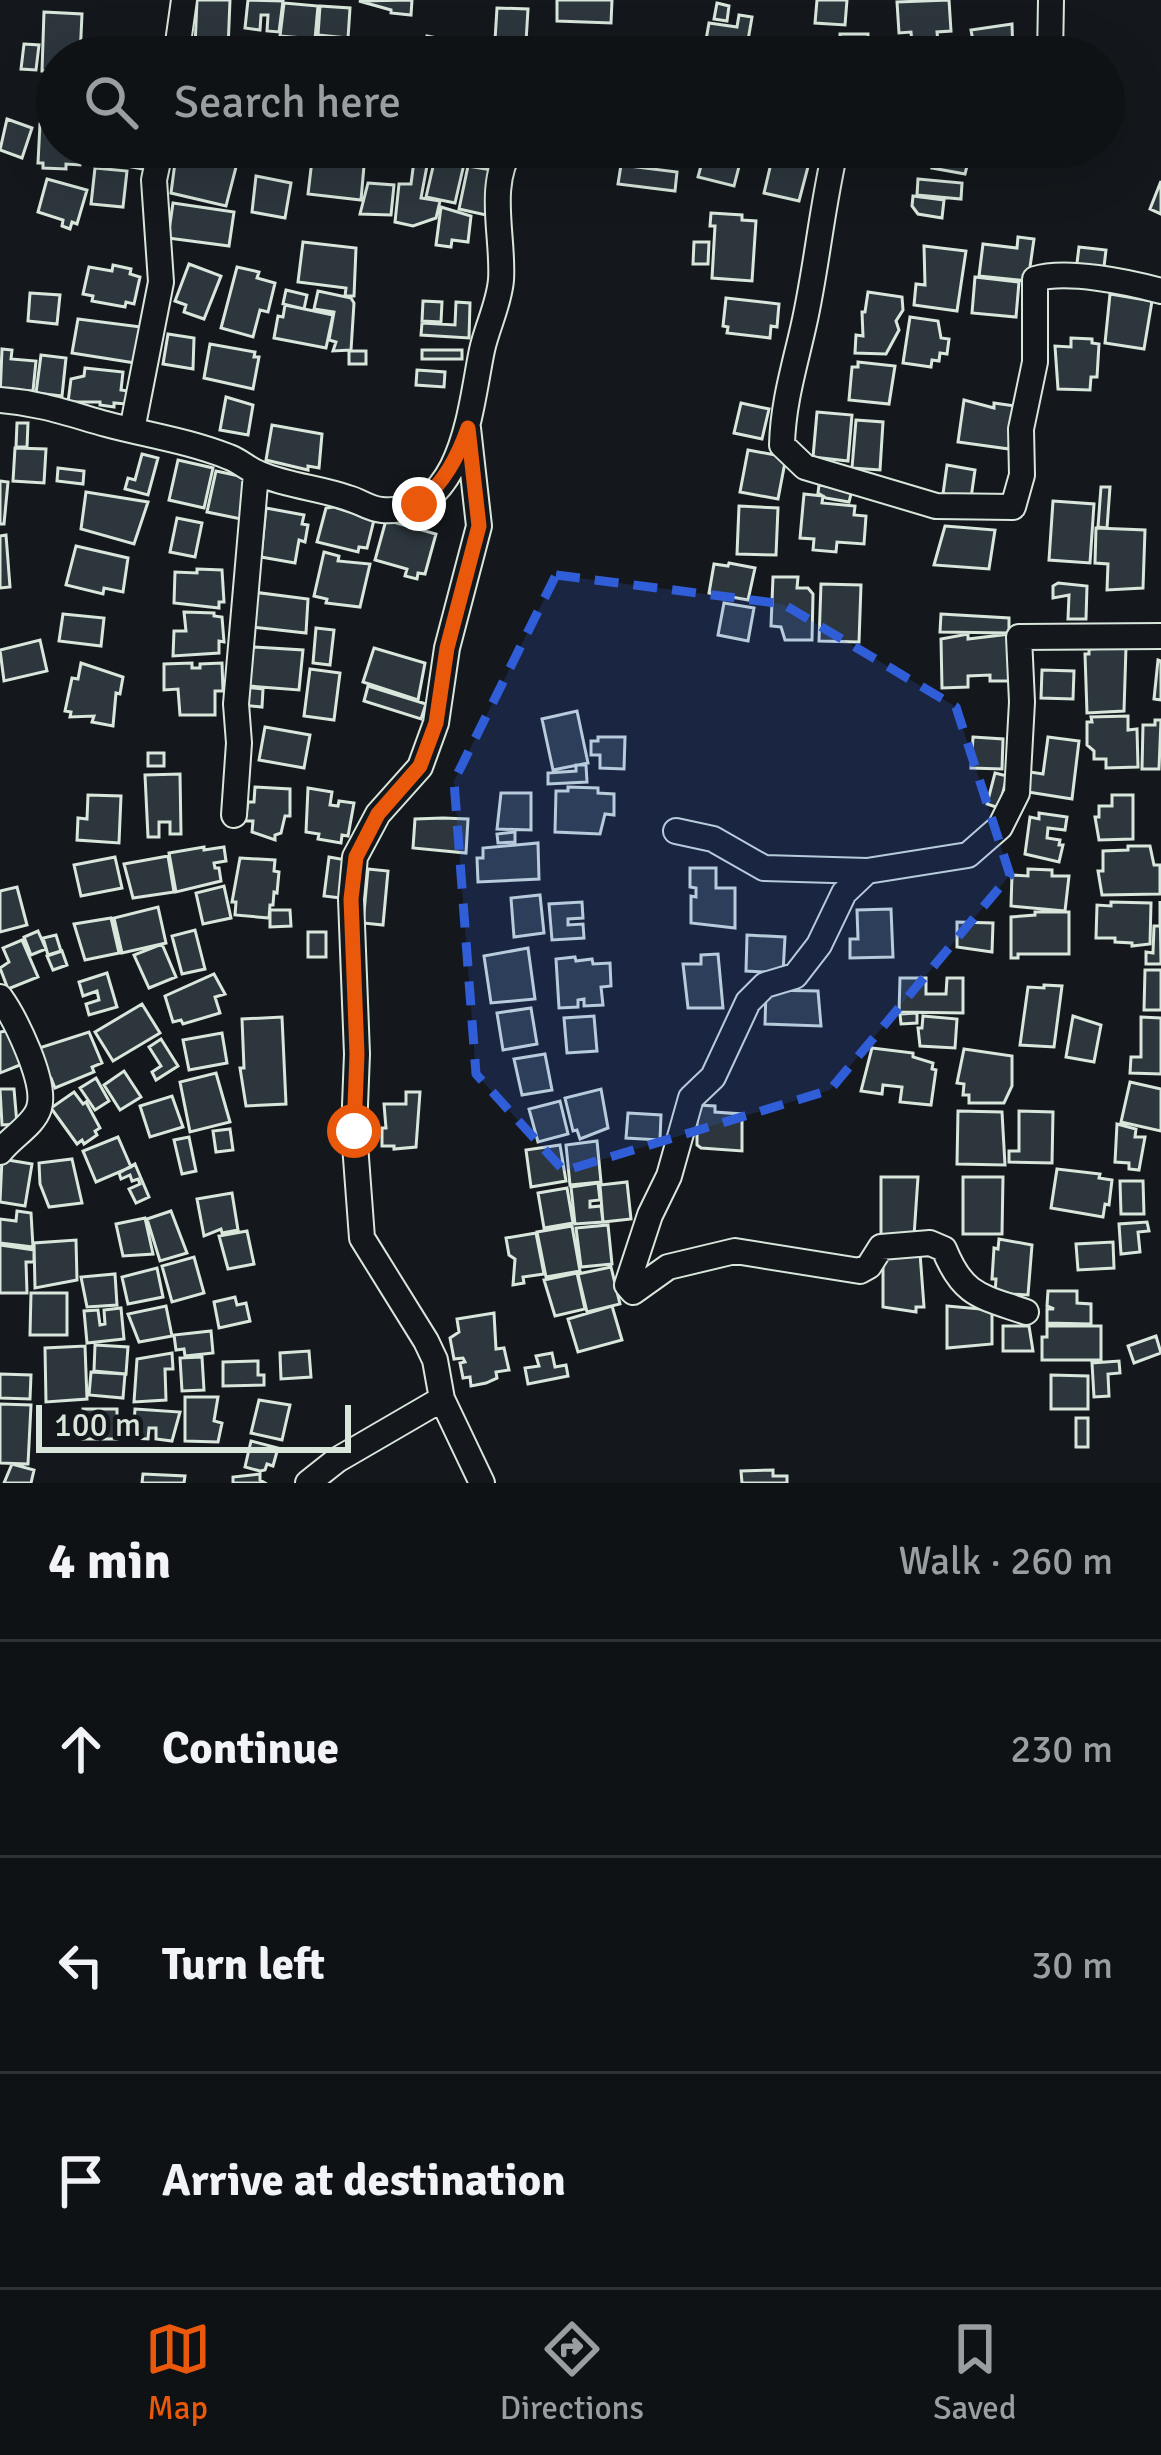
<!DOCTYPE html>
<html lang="en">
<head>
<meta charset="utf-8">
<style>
	:root { --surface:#0f1215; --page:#1d2022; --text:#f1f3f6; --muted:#9b9ea0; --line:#2f3234; --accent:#ea580c }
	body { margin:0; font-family:Signika,sans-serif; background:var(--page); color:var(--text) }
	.scale { position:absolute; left:36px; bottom:30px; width:315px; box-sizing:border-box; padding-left:12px; border:6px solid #d8e6dc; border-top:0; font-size:33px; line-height:42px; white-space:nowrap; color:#d8e6dc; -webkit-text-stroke:9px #14181c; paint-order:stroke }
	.stop { position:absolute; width:36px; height:36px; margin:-27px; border:9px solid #ea580c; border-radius:50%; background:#fff }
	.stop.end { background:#ea580c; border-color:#fff; box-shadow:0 3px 12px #0008 }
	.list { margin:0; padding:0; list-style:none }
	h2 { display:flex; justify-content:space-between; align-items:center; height:156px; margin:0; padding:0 48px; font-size:51px }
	h2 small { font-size:39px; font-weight:400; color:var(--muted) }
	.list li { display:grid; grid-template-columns:78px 1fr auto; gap:36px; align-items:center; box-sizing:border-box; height:216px; padding:0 48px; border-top:3px solid var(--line) }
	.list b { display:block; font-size:45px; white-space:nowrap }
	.list em { font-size:39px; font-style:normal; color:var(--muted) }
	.icon { flex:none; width:66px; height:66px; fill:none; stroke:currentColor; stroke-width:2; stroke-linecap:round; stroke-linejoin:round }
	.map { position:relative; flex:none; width:1161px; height:1483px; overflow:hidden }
	.search { position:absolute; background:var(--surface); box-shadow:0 12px 48px #0002; left:36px; right:36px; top:36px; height:132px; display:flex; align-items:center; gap:30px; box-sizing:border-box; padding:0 42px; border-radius:66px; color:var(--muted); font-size:45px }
	.sheet { height:804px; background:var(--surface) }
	nav { display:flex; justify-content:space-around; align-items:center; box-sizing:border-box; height:168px; border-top:3px solid var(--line); background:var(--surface); font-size:33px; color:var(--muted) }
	nav a { display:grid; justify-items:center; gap:6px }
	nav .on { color:var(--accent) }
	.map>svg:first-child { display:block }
	.building { fill:#2c363c; stroke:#d8e6dc; stroke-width:3 }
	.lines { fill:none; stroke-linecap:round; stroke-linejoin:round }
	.minor-casing { stroke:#d8e6dc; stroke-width:28 }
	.minor { stroke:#14181c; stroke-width:24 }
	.route { stroke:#ea580c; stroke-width:15 }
	.marked { fill:#305dd8; fill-opacity:0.2; stroke:#305dd8; stroke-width:9; stroke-dasharray:24 15; stroke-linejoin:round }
</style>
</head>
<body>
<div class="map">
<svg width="1161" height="1483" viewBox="0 0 1161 1483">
	<rect width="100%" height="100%" fill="#14181c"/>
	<path class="building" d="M197 0H230L228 49 195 47Z
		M248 0 283 1 279 32 267 31 268 15H261L260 30 245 28Z
		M412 0 411 15 391 13V10L359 1Z
		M557 0H612L611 23 557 21Z
		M817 0H847L845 25 815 23Z
		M949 0 951 31 937 32 938 42 912 43 911 32 899 33 897 2Z
		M284 3 318 6 315 39 280 36Z
		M717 3 729 6 727 21 714 19Z
		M320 6 350 8 348 38 318 35Z
		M497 8 528 9 526 42 495 40Z
		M44 12 82 14 80 57H57V71H42Z
		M739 15 752 17 747 46 706 40 709 23 737 27Z
		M1012 24 1013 57H976L971 30Z
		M840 34H868V57H840Z
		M427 36 488 48 487 53 499 57H424Z
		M24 44 39 45 36 70 21 69Z
		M7 119 32 128 22 158 0 150Z
		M40 124 57 125V147H81L80 165 66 164V169L43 168V163H38Z
		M92 147H152L143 169 94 160 96 148Z
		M249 147H285L282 163 247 156Z
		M306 147H337L336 158 314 157V153H305Z
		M347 147H379V155L346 154Z
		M441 147H486L484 160 495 163 494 168 439 157Z
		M706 147H744L734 186 698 177Z
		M930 147H968L967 155 940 152Z
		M983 147H1017V157L983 156Z
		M936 152 969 158 965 174 932 168Z
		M415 153 429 155 421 198 440 201 436 218 413 226 395 222 399 184H411Z
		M176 155 192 159 193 155 236 167 226 206 171 193Z
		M435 158 464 164 455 203 426 197Z
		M772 159 808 167 799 201 764 193Z
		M312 160 364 166 361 200 308 194Z
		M621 165 677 172 675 191 618 184Z
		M468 166 492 170 486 215 459 209Z
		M95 168 127 171 123 207 91 204Z
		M256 176 291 183 285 218 252 212Z
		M47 179 87 190 77 224 72 222 70 229 62 226 63 220 38 212Z
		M918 179 962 183 961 199 917 195Z
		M1161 181V214L1150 209Z
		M368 183 394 185 391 215 360 214Z
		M913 196 944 200 942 218 918 214 912 206Z
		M173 203 234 212 229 246 168 238Z
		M441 207 471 216 468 242 452 240 451 247 436 245Z
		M711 213 742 215V220L756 221 752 281 712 278 715 226H710Z
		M1018 237 1034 239 1028 281 979 276 983 244 1017 248Z
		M303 242 356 248 354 296H345L346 288 298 282Z
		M694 242H709L708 264H693Z
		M924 246 966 251 957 311 914 305 916 284 925 285Z
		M1079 247 1106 250 1103 275 1076 271Z
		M189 264 221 276 204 319 184 312 186 305 175 301Z
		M113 265 131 269 130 274 140 277 134 304 126 302 125 307 92 301 93 296 83 294 89 267 112 271Z
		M237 267 259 272 257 278 275 283 268 312 260 310 253 337 221 328Z
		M975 277 1019 282 1016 317 972 313Z
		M286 290 307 295 304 309 283 304Z
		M318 291 351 298 354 303 351 350 333 351 336 342 329 340 334 312 314 309Z
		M868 292 902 297 903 310 896 321 899 330 886 354 855 353 856 335 863 336 862 312H865Z
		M30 293 60 295 57 324 28 321Z
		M1110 294 1152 301 1144 349 1105 343Z
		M726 298 779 304 777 327 771 326 770 338 727 333 728 327 723 326Z
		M423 301 442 302 441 322 422 321Z
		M456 302 470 303 469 338 421 335 422 323 455 325Z
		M285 305 333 315 326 348 274 338 278 316 283 317Z
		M910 317 938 321 941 338 949 339 947 354 940 353 939 361 932 360 931 367 903 363Z
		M78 319 141 327 135 363 72 353Z
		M168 334 194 338 193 369 163 364Z
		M1071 338 1092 339V343L1099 344 1097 377H1091L1090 390 1058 389 1055 346 1071 347Z
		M210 344 255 352 254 357H259L253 389 204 378Z
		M2 349 12 350 11 359 36 361 33 391 12 390 0 397Z
		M422 350H462V359H422Z
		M349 351H366V364H349Z
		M41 355 66 358 62 396 36 393Z
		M858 362 895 366 889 404 849 400 852 367H858Z
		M85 368 123 372 121 390 128 391 126 404 114 403V407L100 405V402H68L71 379 84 376Z
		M417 370 445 372 444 387 416 385Z
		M226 397 253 405 248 435 220 430Z
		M964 400 994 408V403L1015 406 1009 449 958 442Z
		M741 403 769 409 762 439 734 433Z
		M817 412 852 415 848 461 813 457Z
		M856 420 883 422 880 470 852 468Z
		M17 423H28L27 447H16Z
		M272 425 322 434 319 468 308 466V470L266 460Z
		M15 448 46 449 44 483 13 481Z
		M748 450 786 457 778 499 740 492Z
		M142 454 158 458 148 495 125 489 128 478 135 480Z
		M178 460 213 468 204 508 169 500Z
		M947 465 975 470 971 498 943 494Z
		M58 468 84 471 83 484 57 481Z
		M216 471 249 478 241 519 207 512Z
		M0 481 8 482 4 524H0Z
		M819 485 852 490 849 502 826 498 818 493Z
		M1101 487H1110L1107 528 1098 527Z
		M86 492 148 502 134 544 81 529Z
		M804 494 823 496 822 503 855 506 854 515 866 516 864 544 837 542 836 552 813 550 814 539 800 538Z
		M1053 501 1094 504 1090 563 1049 560Z
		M739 506 778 508 776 555 737 554Z
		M334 507 374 520 367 548 359 547 358 552 317 542 326 508Z
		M266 508 304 515 302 524 308 525 305 542 299 540 295 563 261 557Z
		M177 518 202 523 195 557 170 552Z
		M386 520 436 534 425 574 418 573 417 579 405 576 407 569 375 560Z
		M945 526 995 530 989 569 934 565Z
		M1096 528 1145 530 1143 588 1107 590 1108 564 1095 563Z
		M6 535 10 587 0 588V536Z
		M76 546 128 558 123 592 104 588 103 594 66 585Z
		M324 552 339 556 338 561 370 564 360 607 326 603 327 599 314 596Z
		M729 563 755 568 748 600 709 593 714 564 728 566Z
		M197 569 222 570 224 602H219V608L174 603 175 572 197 573Z
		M773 577H798L797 588H808L813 594 812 640H785L781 627 771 626Z
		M1058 583 1087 586 1086 619H1068L1069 595 1053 598V586Z
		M821 584 861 585 859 642 819 641Z
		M253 592 308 599 306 633 251 627Z
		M724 603 754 608 748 641 718 635Z
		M184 612 214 613V616L222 617 224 642 219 641V653L173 656 174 631H186Z
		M63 614 104 618 101 646 59 641Z
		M941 614 1009 618V633L940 632Z
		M316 628 334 630 330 665 313 663Z
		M968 634V639L1010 634V681H990V675L968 676V687L942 688 941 639Z
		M40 640 47 671 4 681 0 650Z
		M253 647 303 650 299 690 249 686Z
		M1126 647 1124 711 1087 713 1085 654H1089V649Z
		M374 648 425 663 418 700 363 682Z
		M1158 660 1161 661V700L1154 699Z
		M81 663 123 677 120 694 116 693 113 726 92 722 94 716 70 717 71 712 65 711 72 678 78 679Z
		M192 663V668H200V664L222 663 223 691H215V715H180L178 689 164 690V664Z
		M310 669 340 673 334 720 304 716Z
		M1042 670 1074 671 1073 699 1041 698Z
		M368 686 426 704 421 719 364 701Z
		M243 687 263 689 262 707 242 705Z
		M577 711 588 763 553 770 542 719Z
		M1128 716V730L1137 729 1138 767 1106 768V759H1094V751L1087 745V722H1092L1091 717Z
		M1155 720H1161L1159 769H1142L1143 725H1155Z
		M265 727 310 735 304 768 259 760Z
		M598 737H625L624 769 600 768V755H591V741H598Z
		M973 737 1003 739 1002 769 971 768Z
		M1048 737 1079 741 1072 799 1028 792 1030 772 1043 774Z
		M148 753H164V766H148Z
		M576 765H586L587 782 548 784V773L576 771Z
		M995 773 1007 776 999 808 987 804Z
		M180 774 181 834H170V822H159V837H148L145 775Z
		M255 787 290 789V816H285L281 833 275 835V840L252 832 253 821H245L248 802H254Z
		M568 787 598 788V793L614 794V815L605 814 600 834 555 832 556 791H568Z
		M308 788 332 792 330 805 338 806 339 801 354 803 348 836 342 835 341 843 318 839 319 834 306 832Z
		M501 793H531V830L497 829Z
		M88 795 121 796 119 843 77 840 78 818 87 819Z
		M1112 795H1133V839L1099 840 1095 817H1099V806H1112Z
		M1039 813 1067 817 1065 830 1048 828 1047 838 1060 840 1059 845H1063L1059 862 1025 854 1030 817 1039 819Z
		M443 818 468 819 466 853 413 848 415 819Z
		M515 832V842L498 843 497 834Z
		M538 843 539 879 478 882 477 858H483V848Z
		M1128 846H1150L1154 865H1160V894L1102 895 1098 871H1103V851L1128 850Z
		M204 847V850L224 847 226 861 214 863 215 868H219L221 881 176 892 169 853Z
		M168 856 174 892 133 898 124 864Z
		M115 857 122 888 81 896 74 865Z
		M329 857 346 860 341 898 324 896Z
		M240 858 275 860 274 871 279 872 277 893 274 892 273 905H270L269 918 235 915 236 902H232Z
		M690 868H716V888H735V928L691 923V896L696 897V888L690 887Z
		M368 869 388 871 383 925 363 923Z
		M1028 869 1052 870V876H1069L1065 911 1011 906 1012 875 1028 876Z
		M224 886 231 918 203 924 196 893Z
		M17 887 27 925 0 932V891Z
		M540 895 544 933 514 937 511 898Z
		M1160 901 1161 964H1146V952L1153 953 1154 926H1160Z
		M582 902 583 918 568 919V925L583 924 584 938 552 940 549 904Z
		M1111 902 1151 903 1150 944 1132 946V943L1115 942V938H1096L1097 905 1111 906Z
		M158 907 166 943 122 953 114 918Z
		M891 909 893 957 850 958V939H858L857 910Z
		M270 910H290L291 926 270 927Z
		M1035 912H1069V954H1018V958H1011V917L1035 915Z
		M111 918 119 953 85 960 74 924Z
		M957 922 993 923 992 952 957 947Z
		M195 930 205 969 182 974 172 936Z
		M38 931 46 949 31 955 24 937Z
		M308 932H326V957H308Z
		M56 935 61 951 48 955 43 938Z
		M747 935 785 937 783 973 746 971Z
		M22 940 38 977 8 989 0 968 9 962 3 948Z
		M162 944 176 977 149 988 134 955Z
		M528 948 535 999 491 1003 484 956Z
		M62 951 67 965 53 970 47 956Z
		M718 954 723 1008H688L683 964H701V955Z
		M575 957 576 961 592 959 593 964 610 963 611 986 601 987 603 1005 584 1006V999L578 1000V1007L559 1008 556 959Z
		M1145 970H1161V1010H1144Z
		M107 973 117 1007 89 1015 86 1004 99 1000 97 991 83 996 79 982Z
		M214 974 225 994 215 997 220 1013 183 1024 181 1020 173 1022 165 996Z
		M900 978H926V994H946L947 978H963V1013L899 1012Z
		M1044 985 1062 986 1054 1047 1020 1045 1028 987 1044 988Z
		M766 990 818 991 821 1026 765 1024Z
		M142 1004 160 1033 113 1061 95 1032Z
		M531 1008 537 1044 503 1050 497 1013Z
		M917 1013V1023L901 1024 900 1014Z
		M594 1016 597 1051 567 1053 564 1018Z
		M923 1016 957 1019 955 1048 920 1046 918 1028H922Z
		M1073 1016 1101 1025 1094 1062 1066 1057Z
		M282 1017 286 1104 246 1106 240 1068H244L242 1019Z
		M1141 1017 1161 1018V1074L1130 1073 1131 1057H1141Z
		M13 1030 20 1065 0 1073V1032Z
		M89 1032 102 1063 92 1067 94 1072 55 1088 51 1078 42 1081 33 1050Z
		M222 1033 227 1063 189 1070 183 1040Z
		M161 1039 178 1066 156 1080 152 1072 161 1066 149 1047Z
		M872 1048 913 1053V1057L933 1063 932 1069 936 1070 931 1105 900 1102 902 1087 883 1085 882 1094 861 1091Z
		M964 1049 1012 1056V1086L1004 1103H969V1095H963L964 1084 957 1083Z
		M545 1054 552 1090 522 1095 514 1059Z
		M124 1071 141 1097 120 1110 104 1085Z
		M216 1073 230 1122 190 1132 180 1082Z
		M96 1078 109 1101 95 1110 80 1088Z
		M1130 1082 1161 1089V1131L1121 1122Z
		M0 1089H14L17 1124 2 1125Z
		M601 1089 608 1128 580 1139 577 1130 573 1131 565 1098Z
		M74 1092 83 1104 86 1102 100 1128 95 1131 97 1135 84 1144 82 1140 77 1144 51 1108Z
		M406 1092H420L416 1147 394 1149V1146H382V1128H386L384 1104H406Z
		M172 1096 183 1127 150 1137 140 1106Z
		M560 1101 568 1134 538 1142 529 1109Z
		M697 1105 715 1106V1112L742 1114V1151L701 1148 697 1145Z
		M958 1111 1002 1112 1005 1165 957 1164Z
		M1019 1111 1053 1112 1052 1163 1009 1162V1151H1019Z
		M628 1113 661 1115 660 1140 626 1138Z
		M1117 1124 1136 1129 1135 1137H1145L1139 1170 1129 1169V1163L1115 1162Z
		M230 1129 233 1150 216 1152 213 1131Z
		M118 1137 131 1167 96 1182 83 1151Z
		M189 1137 196 1171 182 1174 174 1140Z
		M597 1141 601 1182 570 1185 566 1145Z
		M560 1145 566 1181 531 1187 526 1150Z
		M2 1159 32 1164 25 1206 0 1202Z
		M72 1159 82 1203 49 1207 40 1184 39 1163Z
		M135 1164 149 1197 136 1203 129 1189 140 1184 138 1179 132 1181 130 1175 121 1179 119 1173Z
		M1057 1169 1100 1174 1099 1178 1112 1180 1109 1205 1105 1204 1103 1217 1051 1208Z
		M881 1177H918L914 1236H881Z
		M963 1177H1003L1002 1234H963Z
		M1120 1181H1143L1144 1214H1121Z
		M627 1182 631 1219 603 1222 600 1185Z
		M598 1183 600 1200 590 1201V1207L601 1206 603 1222 575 1224 571 1187Z
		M567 1188 573 1223 544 1228 538 1193Z
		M232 1193 238 1230 222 1233 221 1229 204 1236 197 1199Z
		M17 1211 31 1213 33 1247 0 1243V1219L16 1221Z
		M171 1211 187 1253 160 1261 147 1219Z
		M145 1218 153 1254 123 1256 116 1224Z
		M1147 1222 1149 1231 1138 1232 1140 1252 1121 1254 1119 1224Z
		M608 1225 612 1264 581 1267 576 1228Z
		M572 1226 580 1271 546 1277 537 1232Z
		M247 1231 254 1264 228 1269 219 1236Z
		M536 1233 544 1274 523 1277 524 1283 513 1285 515 1259 509 1255 506 1238Z
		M999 1239 1032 1245 1028 1295 995 1293 996 1279H992L994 1248 998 1249Z
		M76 1240 77 1280 35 1288 34 1243Z
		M1113 1242 1114 1268 1078 1270 1076 1244Z
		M0 1245 34 1250V1262H26L27 1293H0Z
		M883 1249 920 1253 924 1307H916V1312L883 1307Z
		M194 1257 204 1293 172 1302 162 1266Z
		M611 1267 620 1304 587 1312 578 1274Z
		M157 1268 163 1297 128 1304 122 1277Z
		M577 1273 585 1309 555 1316 544 1280Z
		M115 1274 117 1305 87 1307 81 1277Z
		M1048 1291H1077V1303L1091 1304V1324L1047 1323V1309H1054L1047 1306Z
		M31 1293H67V1335H30Z
		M235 1297 237 1305 246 1303 250 1321 219 1328 214 1302Z
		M166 1306 172 1336 139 1342 128 1314Z
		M612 1306 622 1340 578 1352 568 1319Z
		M947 1306 992 1310V1344L947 1348Z
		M121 1308 124 1339 87 1343 84 1311 98 1310 100 1325 105 1324 104 1310Z
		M494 1313 496 1349 504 1348 509 1370 496 1372 497 1378 486 1383 471 1386 470 1377 463 1378 460 1363 465 1362 463 1358 454 1359 450 1338 459 1332 457 1319Z
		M1003 1326H1029L1033 1351H1003Z
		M1047 1326H1101V1360H1042V1337H1047Z
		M211 1331 213 1353 185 1356 184 1349 176 1350 174 1335Z
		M1156 1336 1161 1353 1134 1363 1128 1346Z
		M95 1345 128 1347 126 1374 94 1371Z
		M85 1346 87 1399 46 1402 45 1348Z
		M309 1351 311 1377 281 1379 280 1353Z
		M172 1353 173 1369H165L166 1400 134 1402 137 1359Z
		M552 1353 555 1367 566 1365 568 1376 528 1384 525 1368 539 1366 536 1356Z
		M202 1357 204 1390 182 1391 180 1358Z
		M258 1361V1375H264V1385L223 1386V1362Z
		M1119 1361 1120 1373 1108 1374 1109 1396 1094 1397 1092 1363Z
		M91 1372 125 1374 123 1398 89 1395Z
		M0 1374 31 1375 30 1399 0 1398Z
		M1051 1375 1088 1376V1409H1051Z
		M185 1397H218L214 1421 222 1423 218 1442 185 1441Z
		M259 1400 290 1405 282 1440 251 1433Z
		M0 1404 31 1405 28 1464 0 1463Z
		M83 1409H117V1439H103V1424H98V1439H83Z
		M135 1409 180 1412 172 1441 156 1439V1428H149L148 1439 133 1438Z
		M1076 1418H1088V1447H1076Z
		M251 1441 278 1448 273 1466 267 1464 265 1470 260 1471 245 1467Z
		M12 1464 34 1470 31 1483H4Z
		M773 1470V1476H787V1483H742L741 1471Z
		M143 1474 185 1476 184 1483H142Z
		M260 1474V1480L265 1483H233V1477Z"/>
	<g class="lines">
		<defs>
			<path id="minor" d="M176 57 184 0
				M1050 57 1051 0
				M836 147C822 205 817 266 804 324 795 365 783 402 782 445L805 467 936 506 1013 507 1022 475 1021 429 1035 362V279C1066 269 1128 282 1161 291
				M0 400C40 403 67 413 106 424 147 435 189 441 229 457 240 461 249 470 260 474 289 486 319 488 348 498 360 501 369 509 382 510 464 516 470 407 482 350 487 327 499 304 501 280 504 238 486 184 512 147
				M468 428 479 526 447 648 436 723 420 767 378 814 355 857 351 899 357 1054 354 1131 362 1238 426 1341 435 1360 442 1399 482 1483
				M132 430 161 282 154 180 161 147
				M234 815 239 743 236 704 256 473
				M676 831 713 839 764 868 867 871
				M0 997C15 1018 47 1082 39 1108 34 1125 11 1137 0 1152
				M1026 1312C980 1296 963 1296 944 1249L930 1243 881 1247 869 1266 860 1271 735 1251 668 1267 633 1292 627 1285 650 1215 669 1176 691 1098 713 1077 748 1002 765 985 795 976 819 945 844 893 867 871 968 855 1000 827 1017 793 1022 702 1019 637 1161 636
				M308 1483 337 1460 442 1399"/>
		</defs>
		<use href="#minor" class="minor-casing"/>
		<use href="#minor" class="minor"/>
	</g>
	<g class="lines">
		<path class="route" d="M354 1131 357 1054 351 899 356 857 378 814 420 766 436 723 447 648 479 526 468 428C457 459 444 482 419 504"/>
	</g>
	<path class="marked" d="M556 575 783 604 956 707 1010 875 830 1090 564 1171 476 1074 454 781Z"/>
</svg>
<div class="scale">100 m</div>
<div class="stop" style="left:354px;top:1131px"></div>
<div class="stop end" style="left:419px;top:504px"></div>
<div class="search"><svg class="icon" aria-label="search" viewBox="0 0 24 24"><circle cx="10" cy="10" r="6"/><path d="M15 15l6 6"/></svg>Search here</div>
</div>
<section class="sheet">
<h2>4 min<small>Walk · 260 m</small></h2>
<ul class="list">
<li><svg class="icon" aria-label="ahead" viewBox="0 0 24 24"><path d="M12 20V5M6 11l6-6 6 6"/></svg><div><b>Continue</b></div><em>230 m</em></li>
<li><svg class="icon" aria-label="left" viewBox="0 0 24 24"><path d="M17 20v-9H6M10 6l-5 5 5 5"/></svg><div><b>Turn left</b></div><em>30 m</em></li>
<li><svg class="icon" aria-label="arrive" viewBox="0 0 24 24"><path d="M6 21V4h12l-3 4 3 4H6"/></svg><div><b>Arrive at destination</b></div></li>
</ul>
</section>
<nav>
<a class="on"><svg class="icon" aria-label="map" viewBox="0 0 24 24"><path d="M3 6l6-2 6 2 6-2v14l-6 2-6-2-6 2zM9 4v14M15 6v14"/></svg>Map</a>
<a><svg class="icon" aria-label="directions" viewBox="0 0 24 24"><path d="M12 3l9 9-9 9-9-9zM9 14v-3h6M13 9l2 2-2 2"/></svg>Directions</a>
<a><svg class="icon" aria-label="saved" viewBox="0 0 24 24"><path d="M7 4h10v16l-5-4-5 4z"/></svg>Saved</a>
</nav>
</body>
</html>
